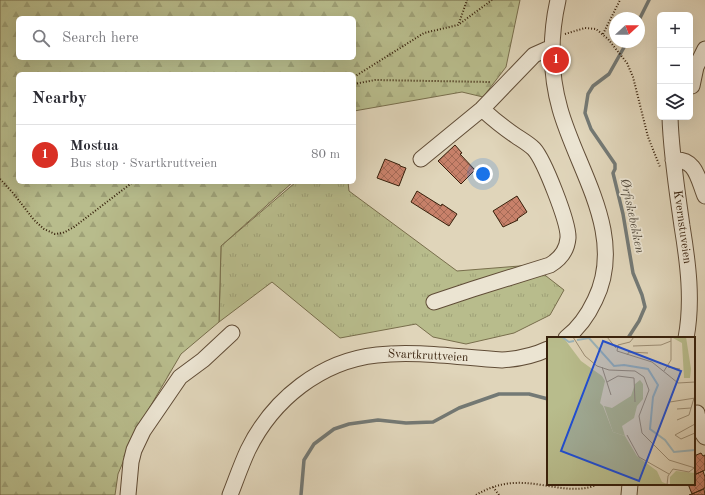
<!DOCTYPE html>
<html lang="en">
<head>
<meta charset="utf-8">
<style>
	:root { --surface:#fff; --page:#f7f7f7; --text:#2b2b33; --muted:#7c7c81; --line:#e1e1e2; --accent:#d93025 }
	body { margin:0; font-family:"Old Standard TT",serif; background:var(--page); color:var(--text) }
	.controls { position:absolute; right:12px; top:12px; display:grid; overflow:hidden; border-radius:6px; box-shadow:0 4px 16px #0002 }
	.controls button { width:36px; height:36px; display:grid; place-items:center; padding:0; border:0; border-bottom:1px solid var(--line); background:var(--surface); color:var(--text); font:20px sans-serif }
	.compass { position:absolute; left:609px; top:12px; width:36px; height:36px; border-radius:50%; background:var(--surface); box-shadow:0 4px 16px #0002; rotate:69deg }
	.you { position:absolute; left:483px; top:174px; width:14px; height:14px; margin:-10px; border:3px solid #fff; border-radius:50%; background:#1a73e8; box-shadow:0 0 0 6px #1a73e833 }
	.badge { display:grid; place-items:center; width:26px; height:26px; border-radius:50%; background:var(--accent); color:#fff; font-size:13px; font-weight:700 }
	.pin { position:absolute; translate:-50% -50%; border:2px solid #fff; box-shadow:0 1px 4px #0006 }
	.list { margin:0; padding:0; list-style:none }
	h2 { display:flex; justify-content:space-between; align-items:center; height:52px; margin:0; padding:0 16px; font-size:17px }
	h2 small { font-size:13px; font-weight:400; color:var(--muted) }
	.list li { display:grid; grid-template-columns:26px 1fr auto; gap:12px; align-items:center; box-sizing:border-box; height:60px; padding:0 16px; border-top:1px solid var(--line) }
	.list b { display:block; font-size:15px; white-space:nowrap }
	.list p { margin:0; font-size:13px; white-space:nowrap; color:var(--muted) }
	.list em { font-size:13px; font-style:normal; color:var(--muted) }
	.icon { flex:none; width:22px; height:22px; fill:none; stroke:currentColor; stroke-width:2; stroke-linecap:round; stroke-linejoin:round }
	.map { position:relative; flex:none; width:705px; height:495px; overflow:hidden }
	.search { position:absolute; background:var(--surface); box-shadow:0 4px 16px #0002; left:16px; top:16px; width:340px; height:44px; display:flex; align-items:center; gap:10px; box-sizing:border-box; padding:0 14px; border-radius:6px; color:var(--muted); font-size:15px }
	.panel { position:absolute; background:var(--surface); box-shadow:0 4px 16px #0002; left:16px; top:72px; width:340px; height:112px; border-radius:6px }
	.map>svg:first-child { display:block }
	.grass { fill:url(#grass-tufts); stroke:#786e4c }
	.forest { fill:url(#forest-firs); stroke:#786e4c; fill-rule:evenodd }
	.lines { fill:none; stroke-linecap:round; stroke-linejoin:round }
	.stream { stroke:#737975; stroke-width:3.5 }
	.building { fill:url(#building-cross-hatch); stroke:#37200b }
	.minor-casing { stroke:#614d37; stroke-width:17 }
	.path { stroke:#37200b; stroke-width:2; stroke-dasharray:1 2; stroke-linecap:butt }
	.minor { stroke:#ebe4d2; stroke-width:15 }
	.labels { text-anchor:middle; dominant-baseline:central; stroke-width:3.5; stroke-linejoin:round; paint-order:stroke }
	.street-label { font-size:12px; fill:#37200b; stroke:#ebe4d2 }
	.water-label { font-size:13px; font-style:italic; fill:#554d40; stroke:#ebe4d2 }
	.inset-river { fill:none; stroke:#9bb5bc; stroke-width:2 }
	.inset-road { fill:none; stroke:#9c8d74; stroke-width:1 }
	.view { fill:#1d4ed8; fill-opacity:0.15; stroke:#1d4ed8; stroke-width:2 }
	.inset-edge { fill:none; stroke:#37200b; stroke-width:2 }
</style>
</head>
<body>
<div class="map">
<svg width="705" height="495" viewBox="0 0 705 495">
	<defs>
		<pattern id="grass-tufts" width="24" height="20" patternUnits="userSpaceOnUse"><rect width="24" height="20" fill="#b8bc8c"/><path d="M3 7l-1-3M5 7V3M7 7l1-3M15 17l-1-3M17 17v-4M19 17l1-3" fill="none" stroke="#9fa177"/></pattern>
		<pattern id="forest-firs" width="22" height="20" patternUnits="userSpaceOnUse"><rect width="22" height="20" fill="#b8bc8c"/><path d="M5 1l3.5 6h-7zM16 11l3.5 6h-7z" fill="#9fa177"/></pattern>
		<pattern id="building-cross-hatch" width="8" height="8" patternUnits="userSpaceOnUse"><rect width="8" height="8" fill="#c8816a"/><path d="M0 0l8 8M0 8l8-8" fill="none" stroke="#a36955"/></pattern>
	</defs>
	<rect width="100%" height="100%" fill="#e0d5ba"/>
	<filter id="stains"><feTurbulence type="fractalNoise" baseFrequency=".005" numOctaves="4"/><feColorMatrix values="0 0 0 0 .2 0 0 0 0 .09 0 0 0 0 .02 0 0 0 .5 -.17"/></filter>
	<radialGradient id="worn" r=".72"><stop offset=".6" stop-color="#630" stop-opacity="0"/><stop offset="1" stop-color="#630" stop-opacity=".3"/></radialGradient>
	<path class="grass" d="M296 182H348L349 191 457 271 532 265 564 290 550 315 514 333 466 344 433 337 416 324 340 338 272 282 219 322 221 246Z"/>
	<path class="forest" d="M0 0H520L506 67 483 97 462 92 354 111V74H18V182H293L221 246 219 322 181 354 137 429 118 474 115 495H0ZM18 18H354V58H18Z"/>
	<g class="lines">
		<path class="stream" d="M639 20 649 0
			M627 42 609 74 593 86 588 94 585 113 591 129 615 164V169L613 173 623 214 633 273 642 295 645 307 639 321 628 338
			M301 495 304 460 314 444 334 429 349 424 378 420 406 423 433 422 459 408 499 394H529L548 399"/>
	</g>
	<path class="building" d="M455 145 462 153 460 154 475 170 461 184 438 161Z
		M385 159 400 165V166L406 168 399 186 377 178Z
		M417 191 441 206 442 204 457 214 449 226 411 202Z
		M517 196 527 212 517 219 518 220 503 227 493 211Z
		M701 453 703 456 705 455V470L694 475V456Z
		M703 471 705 477V488L692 494 688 484H694V475Z
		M704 489 705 495H689L692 494Z"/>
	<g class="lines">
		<defs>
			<path id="minor" d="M558 0C550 35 550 74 560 109 577 170 627 235 595 300 588 315 579 328 566 338
				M692 86 696 67 705 49
				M670 117C671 153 677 190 682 226 688 263 693 301 686 338
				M421 159 482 109 534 55 552 47
				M673 160C696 158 698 179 705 196
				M434 302 473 289 550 265C560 259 567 250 568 238 569 223 544 160 534 149 529 144 522 140 516 136 504 128 493 119 482 109
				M697 413 701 431 705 437
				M128 495 131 462 134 450 143 431 180 377 203 360 232 333
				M230 495C236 480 241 465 248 450 273 399 321 361 377 355 416 350 463 358 502 360 518 359 533 356 548 349
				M629 495 630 484"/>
		</defs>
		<use href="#minor" class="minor-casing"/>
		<path class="path" d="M459 23 467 0
			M565 34 585 28 596 29 608 39 627 63 633 77 648 137 660 167
			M603 34 620 0
			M354 77 424 33 458 25 492 0
			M354 84 375 80 490 82
			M0 179 13 193 34 220 44 229 55 234 63 233 74 227 133 182
			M493 487 499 495
			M476 495C491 486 507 482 524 483 548 484 577 495 598 484"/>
		<use href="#minor" class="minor"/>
	</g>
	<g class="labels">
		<g class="street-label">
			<text transform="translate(682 227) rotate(82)">Kvernstuveien</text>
			<text transform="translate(428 356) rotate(3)">Svartkruttveien</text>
		</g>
		<g class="water-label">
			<text transform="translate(632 216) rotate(78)">Ørfiskebekken</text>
		</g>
	</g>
	<g transform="translate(547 337)">
		<rect width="148" height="148" fill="#e0d5ba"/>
		<path d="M139 0 144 32 143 41H137L135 6 126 1ZM93 43 96 47V62L90 69 87 81 75 89 78 99 66 95 57 69 65 71 84 59 88 47Z" fill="#b8bc8c"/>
		<path d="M0 0H16L34 24 55 39 58 44 53 66 56 69 66 95 78 99 90 119 110 134 115 145 123 148V140L129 134 148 136V148H0Z" fill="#b8bc8c"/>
		<path class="inset-river" d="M15 0 22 5 27 4M30 3 42 1 67 29 77 28 101 32 111 48 106 60 103 92 118 103 127 115 148 113"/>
		<path class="inset-road" d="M26 0 38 19 50 29 62 33 88 34 97 40 102 53 92 79 95 96 122 123 148 131M60 0 69 11M87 0 83 5 71 8 70 14 105 25 131 46 148 45M86 9 114 8 124 4M80 18 82 15 101 16M55 30 64 58M121 30 133 32M117 34 124 23V0M60 45 71 39 87 41 88 65M123 65 148 61M130 72 144 71M130 83 142 78 147 61M148 87 128 98 134 102 148 96M80 98 92 120 122 137M120 148 121 139 126 132 142 135 147 131"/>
		<path class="view" d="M56 4 134 34 92 144 14 114Z"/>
		<rect width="148" height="148" class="inset-edge"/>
	</g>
	<rect width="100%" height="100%" filter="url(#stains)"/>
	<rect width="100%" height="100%" fill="url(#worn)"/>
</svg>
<div class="controls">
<button>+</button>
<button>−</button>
<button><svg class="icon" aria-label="layers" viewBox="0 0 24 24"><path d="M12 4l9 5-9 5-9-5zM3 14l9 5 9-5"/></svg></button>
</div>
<svg class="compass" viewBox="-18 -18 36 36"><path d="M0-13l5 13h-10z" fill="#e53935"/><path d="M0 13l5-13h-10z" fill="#7c7c81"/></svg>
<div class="you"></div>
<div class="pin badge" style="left:556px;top:60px">1</div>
<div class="search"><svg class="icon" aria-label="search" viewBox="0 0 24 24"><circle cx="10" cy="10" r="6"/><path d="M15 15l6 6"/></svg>Search here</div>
<section class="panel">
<h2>Nearby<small></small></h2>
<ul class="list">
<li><span class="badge">1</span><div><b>Mostua</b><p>Bus stop · Svartkruttveien</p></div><em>80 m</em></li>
</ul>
</section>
</div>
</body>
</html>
